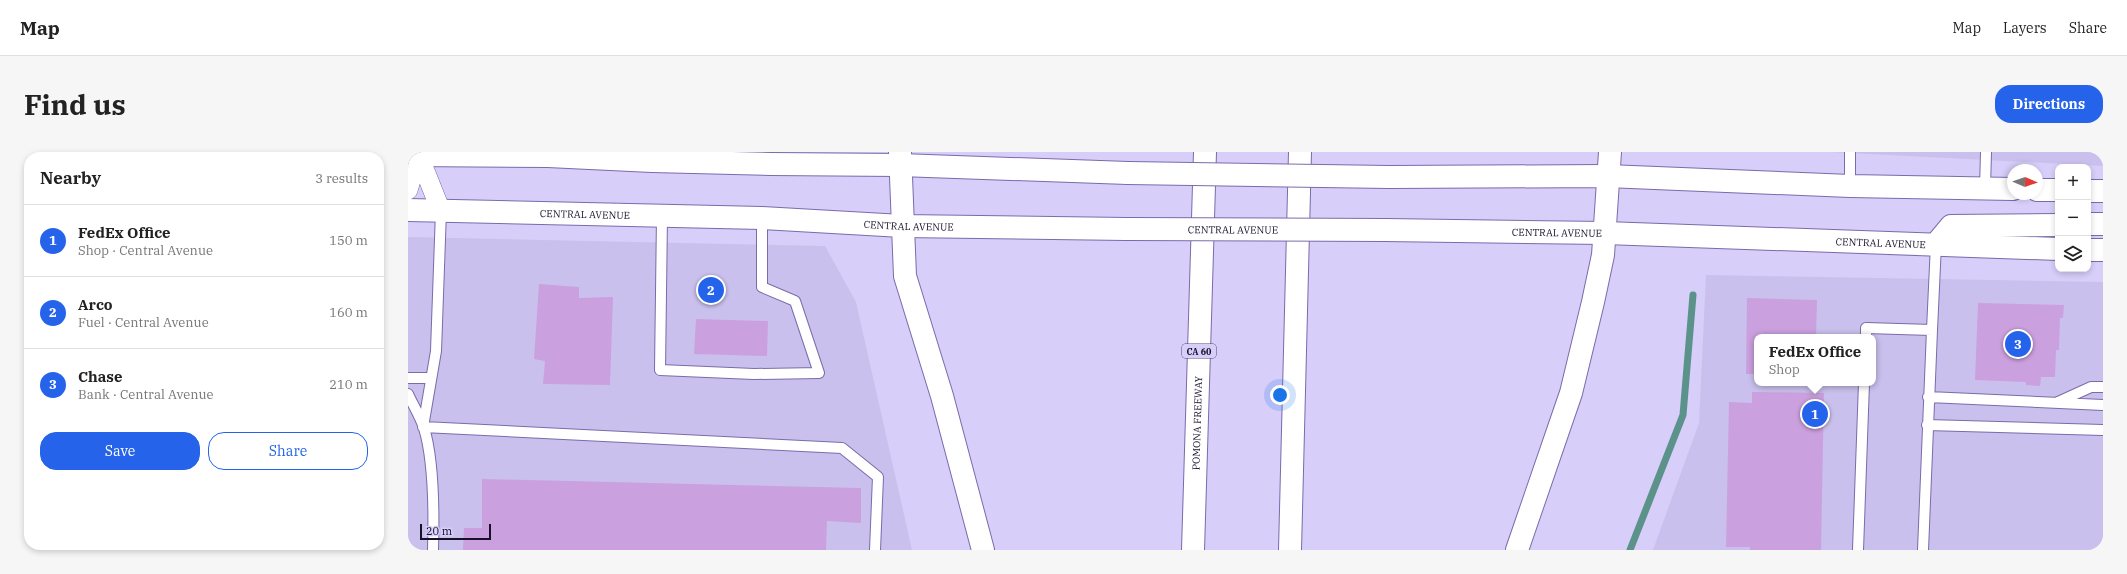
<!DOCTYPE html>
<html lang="en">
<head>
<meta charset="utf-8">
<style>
	:root { --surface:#fff; --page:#f6f6f6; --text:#222; --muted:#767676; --line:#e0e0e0; --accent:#2563eb }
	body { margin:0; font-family:"IBM Plex Serif",serif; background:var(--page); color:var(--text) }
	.controls { position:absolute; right:12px; top:12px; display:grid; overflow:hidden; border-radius:8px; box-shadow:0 2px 6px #0003 }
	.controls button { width:36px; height:36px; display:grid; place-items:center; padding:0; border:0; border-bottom:1px solid var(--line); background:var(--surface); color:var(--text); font:20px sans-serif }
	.compass { position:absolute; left:1599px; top:12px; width:36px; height:36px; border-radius:50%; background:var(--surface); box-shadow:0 2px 6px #0003; rotate:92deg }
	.scale { position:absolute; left:12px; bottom:10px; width:71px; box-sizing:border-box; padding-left:4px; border:2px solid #171029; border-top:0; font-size:11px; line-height:14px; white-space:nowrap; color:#171029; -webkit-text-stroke:3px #d7cef9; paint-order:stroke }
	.you { position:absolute; left:872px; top:243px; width:14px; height:14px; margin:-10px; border:3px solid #fff; border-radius:50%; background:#1a73e8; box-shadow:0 0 0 6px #1a73e833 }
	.badge { display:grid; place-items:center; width:26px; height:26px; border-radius:50%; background:var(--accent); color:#fff; font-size:13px; font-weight:700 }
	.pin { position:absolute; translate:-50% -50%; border:2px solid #fff; box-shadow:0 1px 4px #0006 }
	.popup { position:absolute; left:1346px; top:182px; width:122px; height:52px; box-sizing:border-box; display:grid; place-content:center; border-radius:8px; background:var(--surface); filter:drop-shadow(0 1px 3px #0005); font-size:13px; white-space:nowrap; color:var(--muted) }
	.popup b { font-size:15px; color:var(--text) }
	.popup::after { content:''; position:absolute; left:50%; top:100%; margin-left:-8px; border:8px solid transparent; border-top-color:var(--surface) }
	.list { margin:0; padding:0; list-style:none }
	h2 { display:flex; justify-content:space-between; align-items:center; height:52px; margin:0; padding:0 16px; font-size:17px }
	h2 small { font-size:13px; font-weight:400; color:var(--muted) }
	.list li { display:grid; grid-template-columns:26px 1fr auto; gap:12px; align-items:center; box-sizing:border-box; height:72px; padding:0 16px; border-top:1px solid var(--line) }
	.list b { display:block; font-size:15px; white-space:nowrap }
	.list p { margin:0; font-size:13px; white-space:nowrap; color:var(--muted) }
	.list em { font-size:13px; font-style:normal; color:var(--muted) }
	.actions { display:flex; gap:8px; padding:12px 16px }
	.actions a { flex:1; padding:9px 0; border:1px solid var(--accent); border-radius:16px; text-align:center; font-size:14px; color:var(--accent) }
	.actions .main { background:var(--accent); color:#fff }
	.icon { flex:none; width:22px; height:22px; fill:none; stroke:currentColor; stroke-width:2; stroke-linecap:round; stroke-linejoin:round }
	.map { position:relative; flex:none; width:1695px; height:398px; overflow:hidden; border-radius:16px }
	header { display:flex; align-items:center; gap:24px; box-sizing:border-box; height:56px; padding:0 20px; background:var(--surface); border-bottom:1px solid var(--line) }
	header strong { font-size:19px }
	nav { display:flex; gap:22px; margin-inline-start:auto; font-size:14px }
	.intro { display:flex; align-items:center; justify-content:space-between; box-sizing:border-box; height:96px; padding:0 24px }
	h1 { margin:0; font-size:28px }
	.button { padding:10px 18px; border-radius:16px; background:var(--accent); color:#fff; font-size:14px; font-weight:700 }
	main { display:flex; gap:24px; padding:0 24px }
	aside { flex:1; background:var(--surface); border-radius:16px; box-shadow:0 2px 6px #0003 }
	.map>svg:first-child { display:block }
	.built { fill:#cac0ed; fill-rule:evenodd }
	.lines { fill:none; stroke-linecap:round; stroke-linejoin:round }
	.stream { stroke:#5b928a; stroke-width:7 }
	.building { fill:#cba0de }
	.lane-casing { stroke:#7b6baa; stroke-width:12 }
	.street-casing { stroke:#7b6baa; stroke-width:20 }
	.primary-casing { stroke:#7b6baa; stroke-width:24 }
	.highway-casing { stroke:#7b6baa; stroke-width:24 }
	.lane { stroke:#fff; stroke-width:10 }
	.street { stroke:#fff; stroke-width:19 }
	.primary { stroke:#fff; stroke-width:22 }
	.highway { stroke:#fff; stroke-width:22 }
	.primary-bridge-casing { stroke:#7b6baa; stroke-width:24; stroke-linecap:butt }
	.primary-bridge { stroke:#fff; stroke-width:22 }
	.labels { text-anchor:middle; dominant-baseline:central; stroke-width:3.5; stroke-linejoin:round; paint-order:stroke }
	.shield { fill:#d7cef9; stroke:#514967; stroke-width:1 }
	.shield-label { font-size:9px; font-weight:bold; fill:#171029 }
	.street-label { font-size:10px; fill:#171029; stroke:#d7cef9 }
</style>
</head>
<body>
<header>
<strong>Map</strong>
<nav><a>Map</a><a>Layers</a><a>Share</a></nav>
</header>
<div class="intro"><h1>Find us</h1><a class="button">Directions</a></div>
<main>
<aside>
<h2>Nearby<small>3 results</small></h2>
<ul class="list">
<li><span class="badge">1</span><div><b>FedEx Office</b><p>Shop · Central Avenue</p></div><em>150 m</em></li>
<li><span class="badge">2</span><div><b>Arco</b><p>Fuel · Central Avenue</p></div><em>160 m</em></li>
<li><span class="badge">3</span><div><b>Chase</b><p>Bank · Central Avenue</p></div><em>210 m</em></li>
</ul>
<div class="actions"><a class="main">Save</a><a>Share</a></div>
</aside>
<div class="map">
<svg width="1695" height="398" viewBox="0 0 1695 398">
	<rect width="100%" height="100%" fill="#d7cef9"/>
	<path class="built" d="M1422 0H1695V14Z
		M0 85 417 94 448 150 504 398H0Z
		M1298 123 1695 130V398H1245L1291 271ZM1349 185H1465V231H1349Z"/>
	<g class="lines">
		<path class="stream" d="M1222 398 1275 263 1285 143"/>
	</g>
	<path class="building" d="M131 132 171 135V146L205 145 202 233 135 232 137 209 126 207Z
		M1339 146 1409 148 1408 185H1349V222H1338Z
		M1570 151 1656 153 1655 166H1652L1651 198H1648L1647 225H1633L1632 234 1618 233V230L1567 228Z
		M288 167 360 169 359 204 286 202Z
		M1344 240 1416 241 1413 398H1342V395H1318L1321 250 1344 251Z
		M74 327 453 336V371L419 369 418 398H55L56 376H74Z"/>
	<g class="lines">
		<defs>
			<path id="lane" d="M1442 0V34
				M1577 36 1578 0
				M254 64 252 218 346 222 411 221 387 149 354 135V66
				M1458 185V176L1524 178 1528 92
				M0 226H23
				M0 242C5 253 12 264 16 276 26 309 26 363 25 398
				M1520 245 1695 253
				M1650 250 1683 235H1695
				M1519 273 1695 278
				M15 275 434 296 470 325 467 398
				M15 275 28 199 33 59
				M1450 398 1456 231
				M1515 398 1524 178"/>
			<path id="street" d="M11 4 33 59
				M0 38 11 0"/>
			<g id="primary">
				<path d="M0 3 140 4 244 9 363 12 492 13 720 21"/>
				<path d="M981 25 1199 24 1442 34 1605 37"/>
				<path d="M1629 38H1650"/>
				<path d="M1680 39H1695"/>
				<path id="s1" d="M0 58 354 66 494 74 718 77"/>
				<path d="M1680 72H1695"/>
				<path id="s2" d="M977 78 1197 81 1650 97"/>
				<path d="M1528 92 1543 74 1650 73"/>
				<path d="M1680 98H1695"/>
			</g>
			<g id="highway">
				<path d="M492 0 497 124 534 244 575 398"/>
				<path id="s3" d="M785 398 797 0"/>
				<path d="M882 398 892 0"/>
				<path d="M1109 398 1163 241 1185 150 1195 103 1202 0"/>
			</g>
		</defs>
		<use href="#lane" class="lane-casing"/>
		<use href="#street" class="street-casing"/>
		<use href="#primary" class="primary-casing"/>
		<use href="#highway" class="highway-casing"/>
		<use href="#lane" class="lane"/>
		<use href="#street" class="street"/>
		<use href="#primary" class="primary"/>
		<use href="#highway" class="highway"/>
		<defs>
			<g id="primary-bridge">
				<path d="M720 21 981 25"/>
				<path id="s4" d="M718 77 977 78"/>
			</g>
		</defs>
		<use href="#primary-bridge" class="primary-bridge-casing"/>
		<use href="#primary-bridge" class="primary-bridge"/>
	</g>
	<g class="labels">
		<rect class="shield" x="774" y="192" width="34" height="14" rx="3"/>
		<g class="shield-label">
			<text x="791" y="199">CA 60</text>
		</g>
		<g class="street-label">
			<text stroke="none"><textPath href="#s1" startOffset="177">CENTRAL AVENUE</textPath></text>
			<text stroke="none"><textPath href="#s1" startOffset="501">CENTRAL AVENUE</textPath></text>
			<text stroke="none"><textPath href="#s4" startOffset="107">CENTRAL AVENUE</textPath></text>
			<text stroke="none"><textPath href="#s2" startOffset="172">CENTRAL AVENUE</textPath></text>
			<text stroke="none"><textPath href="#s2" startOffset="496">CENTRAL AVENUE</textPath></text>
			<text stroke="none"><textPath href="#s3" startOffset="127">POMONA FREEWAY</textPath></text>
		</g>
	</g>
</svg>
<div class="controls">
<button>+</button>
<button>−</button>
<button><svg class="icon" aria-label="layers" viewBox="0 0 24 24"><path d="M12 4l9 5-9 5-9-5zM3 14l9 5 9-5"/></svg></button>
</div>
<svg class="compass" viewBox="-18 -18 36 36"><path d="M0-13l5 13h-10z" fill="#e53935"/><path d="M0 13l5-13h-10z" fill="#767676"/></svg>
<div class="scale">20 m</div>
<div class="you"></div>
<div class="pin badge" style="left:1407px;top:262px">1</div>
<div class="popup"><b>FedEx Office</b>Shop</div>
<div class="pin badge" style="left:303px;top:138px">2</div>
<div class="pin badge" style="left:1610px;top:192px">3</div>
</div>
</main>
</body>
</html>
